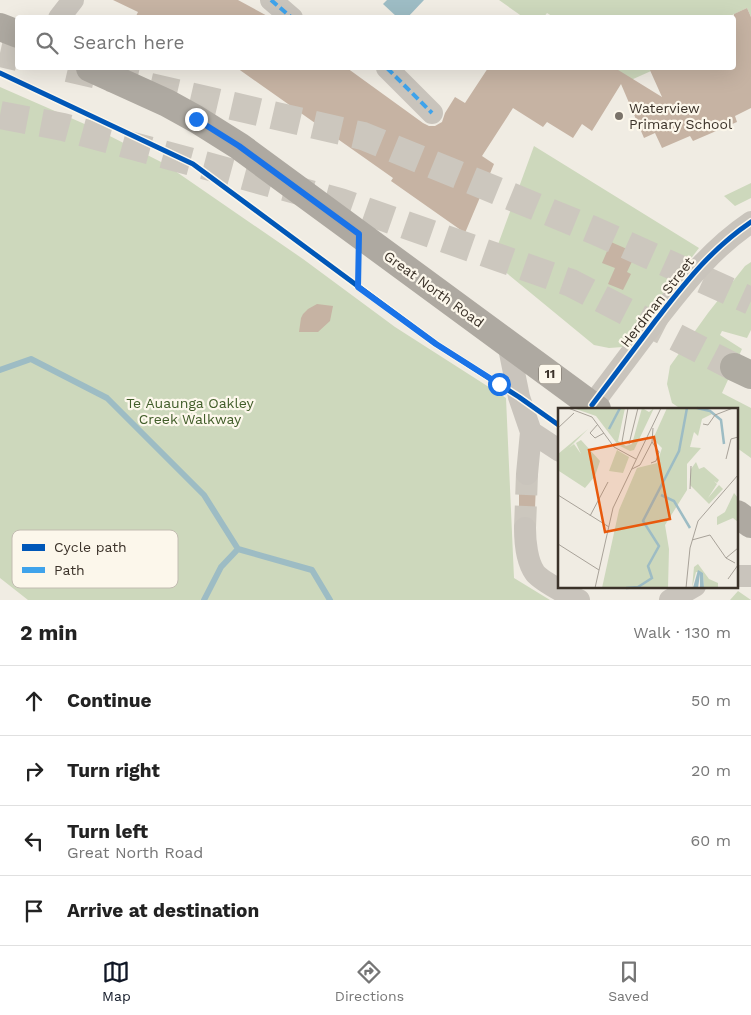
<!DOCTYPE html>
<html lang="en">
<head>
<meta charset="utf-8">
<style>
	:root { --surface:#fff; --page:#f2f2f2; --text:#222; --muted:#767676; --line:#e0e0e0; --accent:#111827 }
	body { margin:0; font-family:"Work Sans",sans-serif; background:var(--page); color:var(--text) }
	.stop { position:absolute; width:15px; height:15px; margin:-11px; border:4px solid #1a73e8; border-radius:50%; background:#fff }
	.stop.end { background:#1a73e8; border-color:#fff; box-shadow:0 1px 5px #0008 }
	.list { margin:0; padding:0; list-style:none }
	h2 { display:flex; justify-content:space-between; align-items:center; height:65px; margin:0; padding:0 20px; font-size:21px }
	h2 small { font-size:16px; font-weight:400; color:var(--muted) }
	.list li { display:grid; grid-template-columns:32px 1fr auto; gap:15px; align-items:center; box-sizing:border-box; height:70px; padding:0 20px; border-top:1px solid var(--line) }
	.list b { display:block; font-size:19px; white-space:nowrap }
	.list p { margin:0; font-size:16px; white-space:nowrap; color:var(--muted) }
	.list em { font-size:16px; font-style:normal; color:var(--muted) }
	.icon { flex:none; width:28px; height:28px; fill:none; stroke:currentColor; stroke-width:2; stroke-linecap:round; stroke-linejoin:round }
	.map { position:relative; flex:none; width:751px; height:600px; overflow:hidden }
	.search { position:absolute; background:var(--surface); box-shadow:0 5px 20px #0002; left:15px; right:15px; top:15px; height:55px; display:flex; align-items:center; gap:12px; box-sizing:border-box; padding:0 18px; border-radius:5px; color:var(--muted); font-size:19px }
	.sheet { height:345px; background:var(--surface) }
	nav { display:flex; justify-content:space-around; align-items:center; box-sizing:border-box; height:70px; border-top:1px solid var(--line); background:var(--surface); font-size:14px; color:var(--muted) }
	nav a { display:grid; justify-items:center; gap:2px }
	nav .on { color:var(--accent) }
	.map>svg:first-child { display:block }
	.green { fill:#cdd8bc }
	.water { fill:#9dbcc4 }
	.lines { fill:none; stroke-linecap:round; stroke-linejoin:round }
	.stream { stroke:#9dbcc4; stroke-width:6 }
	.building { fill:#c6b3a3 }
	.minor-tunnel { stroke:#ccc7be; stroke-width:22; stroke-dasharray:22 11; stroke-linecap:butt }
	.highway-tunnel { stroke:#ccc7be; stroke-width:28; stroke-dasharray:28 14; stroke-linecap:butt }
	.minor { stroke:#c9c4bc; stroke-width:22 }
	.major { stroke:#aea9a1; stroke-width:28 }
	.highway { stroke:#afaba2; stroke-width:28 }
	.quiet { stroke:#3fa3eb; stroke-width:4; stroke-dasharray:8 4; stroke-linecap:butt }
	.cycleway-casing { stroke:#fcf7eb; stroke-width:8 }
	.cycleway { stroke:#0057b8; stroke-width:5 }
	.route { stroke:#1a73e8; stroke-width:6 }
	.poi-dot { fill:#7a736a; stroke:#fcf7eb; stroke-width:2 }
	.labels { text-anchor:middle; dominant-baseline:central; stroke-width:4.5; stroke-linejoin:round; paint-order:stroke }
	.shield { fill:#fcf7eb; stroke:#756d63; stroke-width:1 }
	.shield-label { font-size:12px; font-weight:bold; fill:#3b3229 }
	.poi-label { font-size:14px; fill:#3b3229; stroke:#fcf7eb; text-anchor:start }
	.street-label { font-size:14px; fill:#3b3229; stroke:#fcf7eb }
	.park-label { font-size:14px; fill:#415d29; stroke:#fcf7eb }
	.inset-river { fill:none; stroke:#9dbcc4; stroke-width:2.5 }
	.inset-road { fill:none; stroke:#a8a299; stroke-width:1 }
	.view { fill:#e8590c; fill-opacity:0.15; stroke:#e8590c; stroke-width:2.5 }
	.inset-edge { fill:none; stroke:#3b3229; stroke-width:2.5 }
	.key { fill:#fcf7eb; stroke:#c2bcb1; stroke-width:1 }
	.key-label { font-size:14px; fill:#3b3229 }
</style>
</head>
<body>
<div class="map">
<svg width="751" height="600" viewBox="0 0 751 600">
	<rect width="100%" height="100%" fill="#f0ece3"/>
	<path class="green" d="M499 0H751V17L747 8 726 18H555L547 13 544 17H523Z
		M615 68H649L651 71 631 80Z
		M0 87 96 129 165 164 303 259 395 327 506 398 514 578 550 600H28L0 578Z
		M534 146 699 248 623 347 609 348 594 345 492 261Z
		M751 183V198L735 206 724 196Z
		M751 262V330L747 338 722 331 720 335 742 349 722 393 751 408V458L737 448V409H681L672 403 667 384 670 366 708 313 745 266Z
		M738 591 751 600H730Z"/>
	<path class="water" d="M387 0H424L407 18 397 17 383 4Z"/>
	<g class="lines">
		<path class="stream" d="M0 370 31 359 107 398 204 495 238 549 312 570 330 600
			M204 600 221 567 238 549"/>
	</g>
	<path class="building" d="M113 0H238L271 18H135L138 12Z
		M747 8 751 17V108L735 116 737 122 693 141 690 136 662 148 655 133 644 138 621 84 592 131 582 124 573 138 547 122 543 127 513 108 482 156 494 164 465 233 391 181 393 178 237 68H347L423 123 429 126H435L442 122 445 113 455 97 465 103 488 68H615L662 97 649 68H734V14Z
		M611 242 636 253 627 272 631 274 623 290 608 284 615 268 602 263Z
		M317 304 333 306 330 321 318 332H299L301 318 303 314 308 309Z
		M536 483 535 509H519V485L526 487 532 486Z"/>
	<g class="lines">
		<path class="minor-tunnel" d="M525 528 527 474"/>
		<path class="highway-tunnel" d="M0 53 18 57
			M68 68 363 136 593 230 751 301
			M0 115 63 127 340 202 571 283 734 367"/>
		<path class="minor" d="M271 0 292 18
			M59 18 73 0
			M387 68 432 113
			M508 343 519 397 531 432 560 451
			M592 405C613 377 635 348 656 320 685 283 711 249 751 222
			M527 474 531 432
			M525 528C525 541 527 562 535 573 540 580 571 597 579 600
			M737 576H751
			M670 600 695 586"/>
		<path class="major" d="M0 27 18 34
			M90 68 167 103 196 119 239 146 597 409
			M737 514 751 524"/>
		<path class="highway" d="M734 367 751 375"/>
		<path class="quiet" d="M271 0 292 18
			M387 68 432 113"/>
		<defs>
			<path id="cycleway" d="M0 73 193 164 436 344 519 397 560 426
				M592 405C613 377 635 348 656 320 685 283 711 249 751 222"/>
		</defs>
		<use href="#cycleway" class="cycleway-casing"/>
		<use href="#cycleway" class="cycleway"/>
	</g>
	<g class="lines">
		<path class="route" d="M196 119 239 146 359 234 358 287 436 344 499 384"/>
	</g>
	<circle class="poi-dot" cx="619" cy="116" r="5"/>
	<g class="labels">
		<rect class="shield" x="539" y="364.5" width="22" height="19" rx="4"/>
		<g class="shield-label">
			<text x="550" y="374">11</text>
		</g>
		<g class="poi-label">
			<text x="629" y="108">Waterview<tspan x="629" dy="16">Primary School</tspan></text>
		</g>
		<g class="street-label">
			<text transform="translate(434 289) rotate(36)">Great North Road</text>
			<text transform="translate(657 302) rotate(-52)">Herdman Street</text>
		</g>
		<g class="park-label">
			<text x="190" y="403">Te Auaunga Oakley<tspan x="190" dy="16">Creek Walkway</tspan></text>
		</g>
	</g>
	<g transform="translate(558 408)">
		<rect width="180" height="180" fill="#f0ece3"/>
		<path d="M15 0H67L60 33 68 38 74 36 84 0 91 4 96 0 76 42 72 43 60 37 38 8ZM109 0H149L154 6 144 11 140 28 136 24 132 39 143 40 129 56V82L107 117 111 141 110 180H44L61 102 79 60 99 55 104 40 95 31ZM30 21 11 40 16 36 23 46 18 35 23 32 42 53 37 68 27 80 1 63 0 46ZM59 42 71 49 65 65 51 63ZM138 54 141 61 146 59 161 72 159 75 156 73 159 76 150 90 161 77 165 81 151 96 132 77 133 61ZM176 85 180 90V114L175 110 159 117V109L167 104ZM140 156 151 171 160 175V180H146L145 165 138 164 134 180 136 159Z" fill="#cdd8bc"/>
		<path d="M140 162 145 165 146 180H142V166L140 180H135Z" fill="#9dbcc4"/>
		<path class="inset-river" d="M139 0 152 3 163 12 166 36M51 21 62 0M103 87 116 93 132 120M68 180 80 179 94 170 90 158 101 138 85 113 121 43 129 0"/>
		<path class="inset-road" d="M10 0 34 9 56 39 78 51M40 16 32 25 37 30 46 25M145 16 150 17 157 7 175 0M0 20 16 5M64 34 70 0M71 36 80 0M168 51 173 31 180 29M93 55 98 53 101 44 94 34M74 61 82 57 94 34 95 20M132 81 133 58M0 87 51 119M32 108 50 74M134 132 152 127 168 150 177 155M0 136 41 162M168 150 180 140M170 171 180 157M37 180 55 100 103 0M128 180 132 140 140 113 180 67"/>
		<path class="view" d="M96 29 112 111 47 124 31 42Z"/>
		<rect width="180" height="180" class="inset-edge"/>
	</g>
	<rect x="12" y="530" width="166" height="58" rx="8" class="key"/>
	<rect x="22" y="544" width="23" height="7" fill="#0057b8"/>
	<rect x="22" y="567" width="23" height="6" fill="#3fa3eb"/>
	<g class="key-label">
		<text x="54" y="552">Cycle path</text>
		<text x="54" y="575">Path</text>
	</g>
</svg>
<div class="stop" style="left:499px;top:384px"></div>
<div class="stop end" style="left:196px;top:119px"></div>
<div class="search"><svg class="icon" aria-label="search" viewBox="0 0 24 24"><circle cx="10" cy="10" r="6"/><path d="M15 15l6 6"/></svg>Search here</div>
</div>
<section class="sheet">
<h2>2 min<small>Walk · 130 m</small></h2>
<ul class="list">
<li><svg class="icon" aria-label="ahead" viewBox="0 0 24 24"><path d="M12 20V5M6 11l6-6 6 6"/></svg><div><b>Continue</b></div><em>50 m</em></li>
<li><svg class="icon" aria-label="right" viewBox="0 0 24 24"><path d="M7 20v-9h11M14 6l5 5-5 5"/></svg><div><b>Turn right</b></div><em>20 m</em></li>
<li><svg class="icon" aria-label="left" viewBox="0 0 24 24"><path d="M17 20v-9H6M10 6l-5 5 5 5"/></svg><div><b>Turn left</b><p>Great North Road</p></div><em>60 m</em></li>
<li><svg class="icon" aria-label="arrive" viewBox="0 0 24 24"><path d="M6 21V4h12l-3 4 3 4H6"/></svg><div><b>Arrive at destination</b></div></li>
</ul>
</section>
<nav>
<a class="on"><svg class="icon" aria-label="map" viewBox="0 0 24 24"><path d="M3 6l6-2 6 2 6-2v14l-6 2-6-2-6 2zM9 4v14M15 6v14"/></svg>Map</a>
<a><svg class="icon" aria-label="directions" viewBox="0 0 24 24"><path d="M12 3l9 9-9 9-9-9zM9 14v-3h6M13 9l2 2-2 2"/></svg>Directions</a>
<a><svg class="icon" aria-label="saved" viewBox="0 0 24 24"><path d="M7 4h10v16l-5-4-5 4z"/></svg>Saved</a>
</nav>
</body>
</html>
